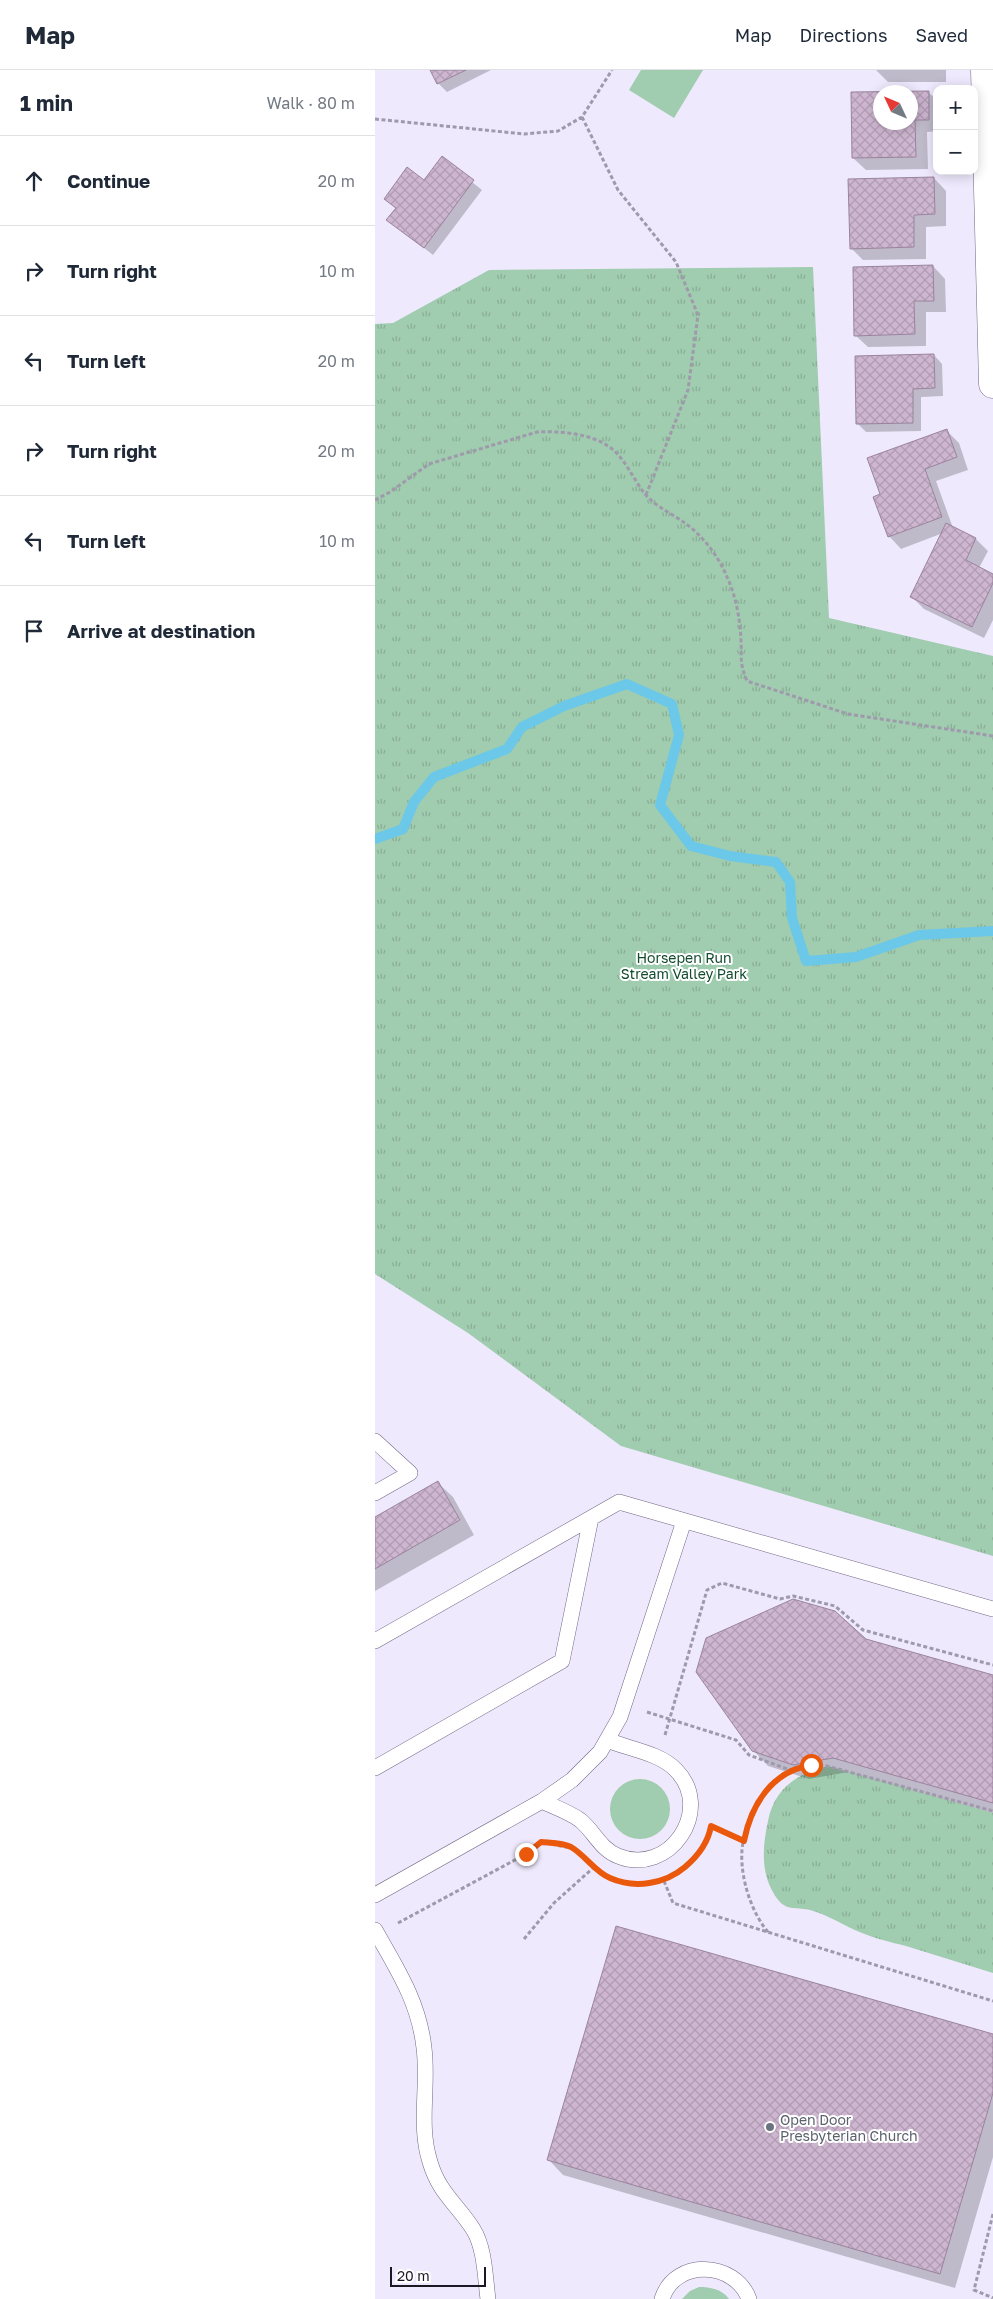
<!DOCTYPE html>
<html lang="en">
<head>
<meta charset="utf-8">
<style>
	:root { --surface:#fff; --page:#f6f6f7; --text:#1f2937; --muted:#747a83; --line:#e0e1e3 }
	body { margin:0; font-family:"Golos Text",sans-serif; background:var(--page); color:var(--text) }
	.controls { position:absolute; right:15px; top:15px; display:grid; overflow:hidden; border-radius:10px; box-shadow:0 2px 12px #0003 }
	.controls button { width:45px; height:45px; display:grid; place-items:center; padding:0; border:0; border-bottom:1px solid var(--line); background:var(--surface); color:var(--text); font:25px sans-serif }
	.compass { position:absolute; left:498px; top:15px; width:45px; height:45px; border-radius:50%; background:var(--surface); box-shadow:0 2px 12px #0003; rotate:314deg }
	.scale { position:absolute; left:15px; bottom:12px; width:96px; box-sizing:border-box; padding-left:5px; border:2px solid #1b1723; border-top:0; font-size:14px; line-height:18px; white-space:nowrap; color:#1b1723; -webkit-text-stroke:4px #fff; paint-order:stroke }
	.stop { position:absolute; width:15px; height:15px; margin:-11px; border:4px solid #ea580c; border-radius:50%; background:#fff }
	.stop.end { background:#ea580c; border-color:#fff; box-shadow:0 1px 5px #0008 }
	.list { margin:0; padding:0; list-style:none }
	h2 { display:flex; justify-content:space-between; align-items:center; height:65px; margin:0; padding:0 20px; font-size:21px }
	h2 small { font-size:16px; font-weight:400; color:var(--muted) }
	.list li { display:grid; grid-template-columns:32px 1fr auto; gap:15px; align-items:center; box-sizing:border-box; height:90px; padding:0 20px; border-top:1px solid var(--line) }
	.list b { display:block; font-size:19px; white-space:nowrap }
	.list em { font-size:16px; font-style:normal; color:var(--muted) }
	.icon { flex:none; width:28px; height:28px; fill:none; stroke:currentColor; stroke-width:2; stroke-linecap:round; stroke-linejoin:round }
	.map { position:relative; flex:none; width:618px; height:2229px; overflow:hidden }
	header { display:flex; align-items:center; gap:30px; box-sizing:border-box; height:70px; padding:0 25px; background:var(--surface); border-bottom:1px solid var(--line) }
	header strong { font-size:24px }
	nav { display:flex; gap:28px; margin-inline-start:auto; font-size:18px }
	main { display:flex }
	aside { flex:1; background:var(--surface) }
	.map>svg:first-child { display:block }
	.grass { fill:#a0ccaf }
	.park { fill:url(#park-tufts) }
	.shadow { fill:#0003 }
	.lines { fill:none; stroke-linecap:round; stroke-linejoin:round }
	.stream { stroke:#6cc8e8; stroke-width:10 }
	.building { fill:url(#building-cross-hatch); stroke:#9a849d; fill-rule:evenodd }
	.service-casing { stroke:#726784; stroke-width:16 }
	.minor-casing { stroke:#726784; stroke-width:29 }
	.path { stroke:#9f9aab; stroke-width:3; stroke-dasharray:4 2.5; stroke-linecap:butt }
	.service { stroke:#fff; stroke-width:15 }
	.minor { stroke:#fff; stroke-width:28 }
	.route { stroke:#ea580c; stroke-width:6 }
	.worship-dot { fill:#6b7280; stroke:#fff; stroke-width:2 }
	.labels { text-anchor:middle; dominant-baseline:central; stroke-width:4; stroke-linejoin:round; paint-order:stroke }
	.park-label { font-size:14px; fill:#124b2e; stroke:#fff }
	.worship-label { font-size:14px; fill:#5b616d; stroke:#fff; text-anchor:start }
</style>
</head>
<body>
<header>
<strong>Map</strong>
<nav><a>Map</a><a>Directions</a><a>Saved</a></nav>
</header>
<main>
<aside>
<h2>1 min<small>Walk · 80 m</small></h2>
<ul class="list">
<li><svg class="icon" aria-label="ahead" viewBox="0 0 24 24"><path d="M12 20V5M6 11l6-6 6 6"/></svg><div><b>Continue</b></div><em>20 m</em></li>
<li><svg class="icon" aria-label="right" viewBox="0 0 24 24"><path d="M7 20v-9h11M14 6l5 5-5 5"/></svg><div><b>Turn right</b></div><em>10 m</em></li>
<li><svg class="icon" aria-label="left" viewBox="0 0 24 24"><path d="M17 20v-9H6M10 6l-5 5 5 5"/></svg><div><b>Turn left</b></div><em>20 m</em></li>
<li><svg class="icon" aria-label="right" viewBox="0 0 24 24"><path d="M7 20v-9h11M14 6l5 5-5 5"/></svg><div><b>Turn right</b></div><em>20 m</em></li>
<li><svg class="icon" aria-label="left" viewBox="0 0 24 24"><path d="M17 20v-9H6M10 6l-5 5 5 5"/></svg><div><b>Turn left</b></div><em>10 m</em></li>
<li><svg class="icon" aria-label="arrive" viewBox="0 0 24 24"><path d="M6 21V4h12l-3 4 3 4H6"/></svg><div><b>Arrive at destination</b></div></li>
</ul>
</aside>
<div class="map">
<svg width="618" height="2229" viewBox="0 0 618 2229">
	<defs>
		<pattern id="park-tufts" width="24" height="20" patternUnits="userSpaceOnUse" patternTransform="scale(1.25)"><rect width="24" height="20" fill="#a0ccaf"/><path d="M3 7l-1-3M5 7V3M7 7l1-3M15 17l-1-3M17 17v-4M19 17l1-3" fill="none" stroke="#89ae96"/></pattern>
		<pattern id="building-cross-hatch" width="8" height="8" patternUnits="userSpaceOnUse" patternTransform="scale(1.25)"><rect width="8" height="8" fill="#ceb6d1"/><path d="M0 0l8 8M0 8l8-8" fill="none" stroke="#b09cb3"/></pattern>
	</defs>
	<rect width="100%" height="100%" fill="#efe9fd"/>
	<path class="grass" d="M266 0H328L299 48 254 20Z
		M235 1739a30 30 0 1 1 60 0a30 30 0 1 1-60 0Z
		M324 2217C335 2217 347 2219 354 2229H307L315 2221Z"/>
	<path class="park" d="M438 197 454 548 618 586V1486L246 1376 93 1263 0 1204V254L18 253 114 200Z
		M453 1696 618 1743V1903C589 1894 560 1885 531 1876 516 1872 501 1869 487 1863 469 1856 454 1845 435 1840 423 1837 413 1841 404 1831 385 1807 387 1779 393 1751 399 1719 422 1703 453 1696Z"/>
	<path class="shadow" d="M56 0H116L72 22 63 13Z
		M501 0H571V12H513Z
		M518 22H553L562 30V61L552 62 553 99 491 100 478 88 506 52H536V22Z
		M67 88 107 120 58 185 13 150 21 139 11 129 49 112Z
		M559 108 571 121V156L551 157V189L488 190 476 178Z
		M558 196 570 209 571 242H551V276L493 277 480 265Z
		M559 285 567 294 568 326 546 327V361L491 362 483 354Z
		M571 360 584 373 593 400 561 411 578 458 601 469 613 481 604 498 618 505V550L609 568 549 539 537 527 568 463 526 479 514 466 506 424Z
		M63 1413 78 1427 99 1465 0 1521V1448Z
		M491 1570 618 1606V1743L473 1702 434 1709 393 1696 378 1680Z
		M618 1965V2087L580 2218 188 2105 174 2090Z"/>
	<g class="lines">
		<path class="stream" d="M0 769 28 759 39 732 59 707 132 679 147 657 189 636 252 614 297 634 304 665 285 735 316 776 355 786 401 792 415 812 417 848 431 891 481 887 544 865 618 861"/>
	</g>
	<path class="building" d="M55 0H91L62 14Z
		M554 21V50H540L541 87 477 88 476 22ZM506 22H536V52H506Z
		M67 86 99 110 49 178 11 150 21 138 9 129 32 97 49 110Z
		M559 107 560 144 539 145V177L475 179 473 109Z
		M558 195 559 231H539L540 264 479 266 478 197Z
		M559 284 560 318 538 319V353L481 354 480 286Z
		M572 359 582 387 550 399 567 447 513 467 498 427 505 424 492 388Z
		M571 453 601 468 591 490 618 504V513L597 557 535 527Z
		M63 1411 85 1450 0 1499V1447Z
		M418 1529 460 1541 491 1569 618 1605V1733L458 1688 418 1695 377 1681 321 1602 331 1568Z
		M241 1856 618 1964V2023L565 2204 172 2090Z"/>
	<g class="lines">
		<defs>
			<path id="service" d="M0 1371 35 1403 0 1423
				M0 1571 244 1432 618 1539
				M0 1698 187 1591 216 1448
				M167 1731C179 1737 194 1742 205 1750 219 1761 225 1779 243 1786 294 1807 340 1740 301 1700 285 1683 254 1679 232 1670
				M0 1825 167 1731 197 1710 225 1682 245 1647 309 1451
				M0 1860C22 1899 44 1932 49 1978 54 2017 43 2054 55 2092 64 2123 82 2134 98 2159 110 2178 110 2207 113 2229
				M287 2229C300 2188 360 2191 374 2229"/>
			<path id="minor" d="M610 0 618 314"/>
		</defs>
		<use href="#service" class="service-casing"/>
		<use href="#minor" class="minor-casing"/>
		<path class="path" d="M207 47 243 120 301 192 323 245 313 320 271 425
			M0 49 149 64 183 61 207 47 237 0
			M0 430 15 422 54 394 162 362C185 361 213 363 233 376 249 386 258 409 270 424 280 436 297 444 310 453 328 466 344 487 352 507 361 526 365 549 366 570 367 588 364 592 372 611L473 644 618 666
			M272 1642 361 1670 374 1685 415 1700
			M290 1665 332 1520 347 1513 405 1529 418 1526 460 1536 488 1560 618 1595
			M336 1756 369 1771
			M289 1811 298 1833 618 1931
			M23 1853 151 1784 166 1772 196 1778
			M393 1862C376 1842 365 1807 367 1780 370 1748 390 1708 422 1697 432 1694 443 1695 452 1696L618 1741
			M149 1869 179 1833 217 1799
			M618 2144 599 2220 618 2228"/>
		<use href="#service" class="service"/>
		<use href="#minor" class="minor"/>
	</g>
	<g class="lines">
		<path class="route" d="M151 1784 166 1772C175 1773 188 1773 196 1777 210 1785 220 1802 235 1808 260 1819 290 1814 310 1797 323 1786 333 1773 336 1756L369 1771C376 1735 397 1701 436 1695"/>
	</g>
	<circle class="worship-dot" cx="395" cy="2057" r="5"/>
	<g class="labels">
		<g class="park-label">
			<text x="309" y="887">Horsepen Run<tspan x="309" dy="16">Stream Valley Park</tspan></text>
		</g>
		<g class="worship-label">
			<text x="405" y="2049">Open Door<tspan x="405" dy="16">Presbyterian Church</tspan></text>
		</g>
	</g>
</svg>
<div class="controls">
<button>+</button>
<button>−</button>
</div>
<svg class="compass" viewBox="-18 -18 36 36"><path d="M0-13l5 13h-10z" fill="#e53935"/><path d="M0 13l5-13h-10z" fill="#747a83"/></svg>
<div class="scale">20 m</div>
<div class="stop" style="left:436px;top:1695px"></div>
<div class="stop end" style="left:151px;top:1784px"></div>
</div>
</main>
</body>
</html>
